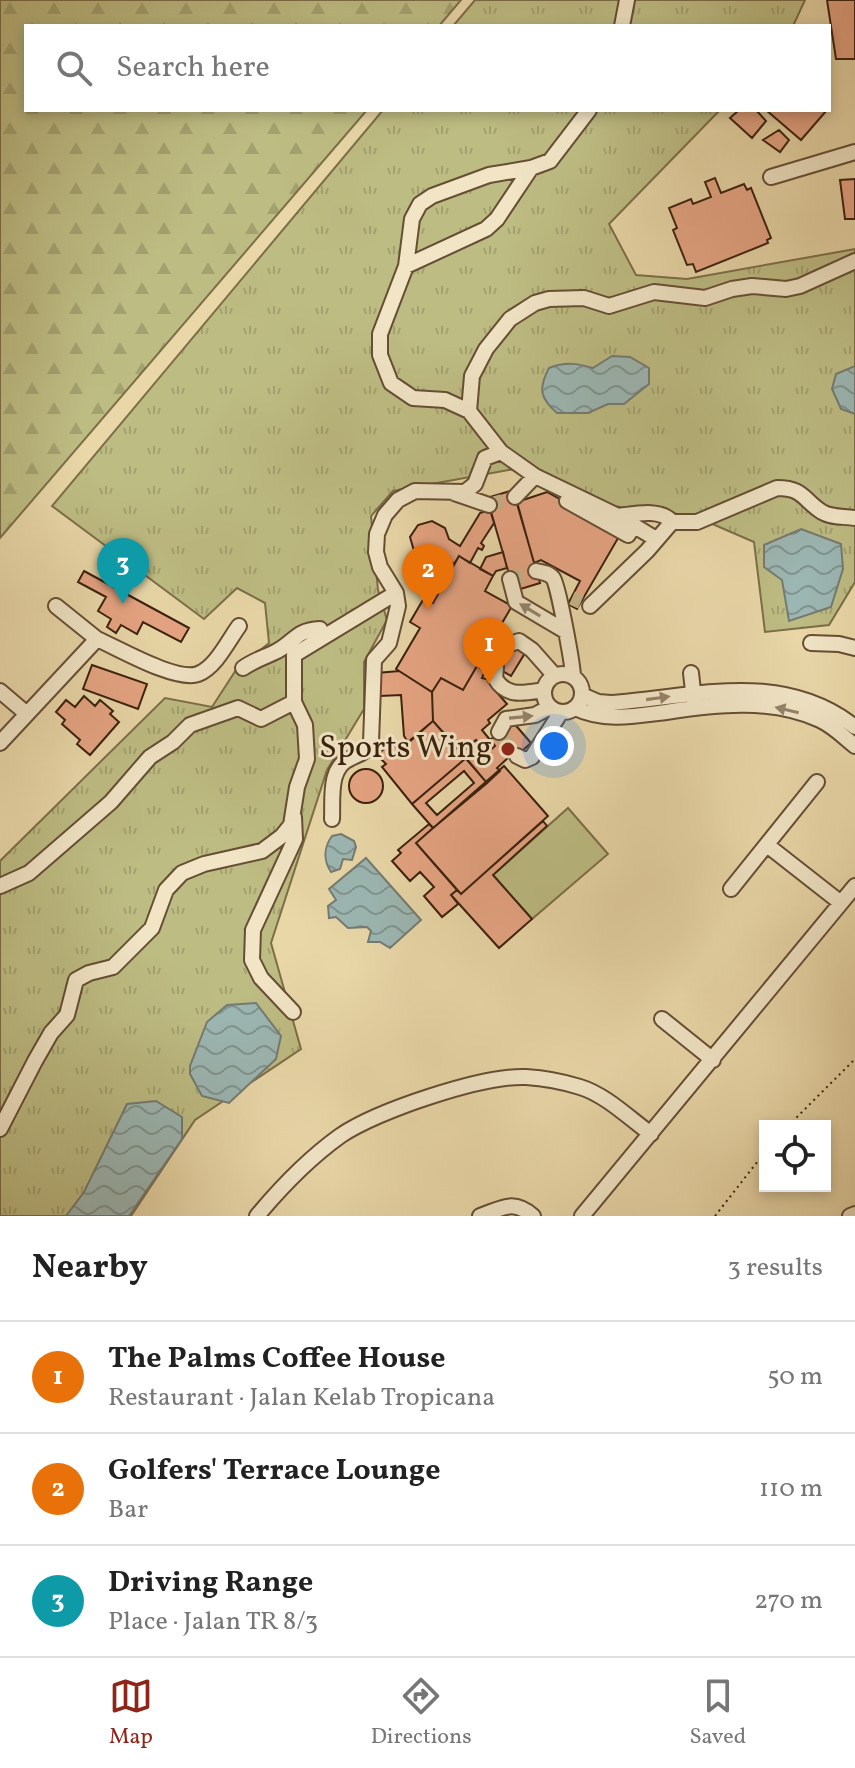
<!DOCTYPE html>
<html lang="en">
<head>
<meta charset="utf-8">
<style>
	:root { --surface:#fff; --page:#f6f6f6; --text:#222; --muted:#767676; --line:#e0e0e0; --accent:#8f2418 }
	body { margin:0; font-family:Vollkorn,serif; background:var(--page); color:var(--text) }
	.controls { position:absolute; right:24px; bottom:24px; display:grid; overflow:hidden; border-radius:0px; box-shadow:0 4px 12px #0003 }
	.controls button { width:72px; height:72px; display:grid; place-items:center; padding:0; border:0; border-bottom:2px solid var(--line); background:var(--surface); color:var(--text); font:40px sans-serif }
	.you { position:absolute; left:554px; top:746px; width:28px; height:28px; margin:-20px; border:6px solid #fff; border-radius:50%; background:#1a73e8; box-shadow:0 0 0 12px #1a73e833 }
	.badge { display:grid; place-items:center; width:52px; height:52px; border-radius:50%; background:var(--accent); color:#fff; font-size:26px; font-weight:700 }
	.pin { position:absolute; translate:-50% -66px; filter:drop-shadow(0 2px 4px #0008) }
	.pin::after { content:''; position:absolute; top:42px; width:28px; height:24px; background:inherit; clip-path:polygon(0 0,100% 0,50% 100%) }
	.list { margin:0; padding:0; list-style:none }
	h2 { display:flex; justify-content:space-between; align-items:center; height:104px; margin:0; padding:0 32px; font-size:34px }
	h2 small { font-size:26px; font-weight:400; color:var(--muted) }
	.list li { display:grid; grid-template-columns:52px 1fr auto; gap:24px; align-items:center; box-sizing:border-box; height:112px; padding:0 32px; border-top:2px solid var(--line) }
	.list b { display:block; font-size:30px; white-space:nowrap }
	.list p { margin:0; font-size:26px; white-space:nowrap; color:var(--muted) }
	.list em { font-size:26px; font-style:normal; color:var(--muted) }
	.icon { flex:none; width:44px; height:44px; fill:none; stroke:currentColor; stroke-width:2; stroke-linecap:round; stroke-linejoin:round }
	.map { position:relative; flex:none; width:855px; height:1216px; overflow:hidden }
	.search { position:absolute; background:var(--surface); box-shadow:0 4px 12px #0003; left:24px; right:24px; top:24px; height:88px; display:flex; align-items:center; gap:20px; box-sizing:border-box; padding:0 28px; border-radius:0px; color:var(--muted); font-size:30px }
	.sheet { height:440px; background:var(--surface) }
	nav { display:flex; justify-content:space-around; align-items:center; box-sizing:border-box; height:112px; border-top:2px solid var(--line); background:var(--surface); font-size:22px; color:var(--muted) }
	nav a { display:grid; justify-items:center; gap:4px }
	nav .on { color:var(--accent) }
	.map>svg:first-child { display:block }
	.grass { fill:url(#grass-tufts); stroke:#7c6e48; stroke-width:2 }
	.forest { fill:url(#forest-firs); stroke:#7c6e48; stroke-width:2 }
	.pitch { fill:#bdbc83; stroke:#7c6e48; stroke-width:2 }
	.water { fill:url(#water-waves); stroke:#757b71; stroke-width:2 }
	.building { fill:#e6a483; stroke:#3a210d; stroke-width:2; fill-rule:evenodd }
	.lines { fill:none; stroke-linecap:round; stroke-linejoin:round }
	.minor-tunnel { stroke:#c6b389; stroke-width:14; stroke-dasharray:14 7; stroke-linecap:butt }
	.minor-casing { stroke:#664e34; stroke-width:18 }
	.path { stroke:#3a210d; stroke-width:2; stroke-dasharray:2 4; stroke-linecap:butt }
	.minor { stroke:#f1e5c6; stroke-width:14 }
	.oneway { fill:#96836a }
	.poi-dot { fill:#8f2418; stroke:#f1e5c6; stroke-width:3 }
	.labels { text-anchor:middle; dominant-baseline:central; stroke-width:6; stroke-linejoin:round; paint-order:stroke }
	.poi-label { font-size:32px; fill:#3a210d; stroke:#f1e5c6; text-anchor:end }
</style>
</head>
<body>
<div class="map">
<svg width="855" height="1216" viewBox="0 0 855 1216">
	<defs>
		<pattern id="grass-tufts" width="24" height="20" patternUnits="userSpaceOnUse" patternTransform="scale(2)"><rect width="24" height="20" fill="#bdbc83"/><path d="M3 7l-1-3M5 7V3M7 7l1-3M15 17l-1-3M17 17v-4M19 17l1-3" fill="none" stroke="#a3a170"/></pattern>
		<pattern id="forest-firs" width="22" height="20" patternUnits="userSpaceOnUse" patternTransform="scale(2)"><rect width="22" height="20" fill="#bdbc83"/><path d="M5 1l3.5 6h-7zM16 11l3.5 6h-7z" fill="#a3a170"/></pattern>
		<pattern id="water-waves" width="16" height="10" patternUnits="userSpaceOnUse" patternTransform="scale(2)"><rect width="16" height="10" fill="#9cb7b3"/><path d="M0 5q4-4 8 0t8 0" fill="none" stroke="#809490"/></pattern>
	</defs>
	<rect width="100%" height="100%" fill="#e9d7a8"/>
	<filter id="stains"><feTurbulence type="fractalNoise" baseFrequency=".0025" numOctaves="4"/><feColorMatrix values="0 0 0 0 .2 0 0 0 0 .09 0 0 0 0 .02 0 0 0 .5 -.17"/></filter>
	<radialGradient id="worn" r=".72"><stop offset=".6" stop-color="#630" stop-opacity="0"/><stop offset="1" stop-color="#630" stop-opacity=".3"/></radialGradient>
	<path class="grass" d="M475 0H805L793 26H453Z
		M383 110H720L609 224 636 275 687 279 855 249V582L829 625 765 632 754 542 694 516 612 506 531 466 393 491 371 516 378 590 387 620 364 662V709L327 770 271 943 301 1049 195 1120 131 1216H0V861L165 698 212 707 236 670 269 643 265 603 237 588 204 619 52 506Z"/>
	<path class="forest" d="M0 0H461L439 26H26V110H367L0 538Z"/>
	<path class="pitch" d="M568 808 608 854 532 919 493 875Z"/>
	<path class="water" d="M612 356 630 357 649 368V384L624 404H608L588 413H557C540 398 538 389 549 368 565 362 577 363 593 368Z
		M855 366V414L841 409 832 389 836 374Z
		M801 529 841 544 843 569 831 607 789 621 782 580 764 567V545Z
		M341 834 354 841 356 847 352 860 343 859 340 869 331 872C323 860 324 847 332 836Z
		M366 858 421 920 390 948 380 942H368L371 931 367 927 348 928 336 917 329 918 328 906 336 900 329 889Z
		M256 1003 281 1036 276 1059 229 1103 202 1096 190 1074V1066L207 1022 227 1005Z
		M156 1101 182 1117V1139L129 1216H66L84 1192 127 1104Z"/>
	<path class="building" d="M827 0H855V59H836Z
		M739 110H756L766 121 752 138 730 118Z
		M766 110H827L801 140Z
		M779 130 789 140 780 152 763 140Z
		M715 178 721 193 744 184 747 190 751 188 771 238 767 240 768 243 696 272 693 264 687 265 673 230 677 228 669 208 691 199 693 204 711 197 705 182Z
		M855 179V219H845L840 180Z
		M513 490 540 583 514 591 487 498Z
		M547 492 621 533 577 609 568 604 580 581 541 560 534 563 517 502Z
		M490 510 494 523 481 543 484 546 482 550 478 548 470 563 459 556 454 564 439 556 427 558 414 551 410 537 418 525 432 521 445 528 449 539 460 546 480 513Z
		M503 552 507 568 496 571 493 576 480 569 486 557Z
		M459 556 493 576 485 591 512 606 495 635 525 653 511 676 487 662 483 669 477 666 463 690 441 678 432 692 396 669 420 628 410 622 424 598 433 603Z
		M84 571 189 628 181 642 143 622 137 634 121 625 116 633 107 627 111 619 98 611 106 597 78 582Z
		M92 665 147 684 138 709 83 689Z
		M477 666 485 671 482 678 486 679 489 676 496 685 493 688 507 704 488 720 490 723 482 730 495 746 487 753 476 740 461 753 433 721 432 692 441 678 463 690Z
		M399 671 432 692 433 721 408 742 404 736 401 695 380 696 377 673Z
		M84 696 95 706 100 700 113 711 110 714 119 722 90 755 77 744 80 740 62 724 65 720 56 712 66 700 75 707Z
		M433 721 466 758 412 804 382 767 386 764 377 755 392 742 399 751Z
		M512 721 531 743 512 760 509 757 497 768 500 771 487 783 461 753 476 740 487 753 495 746 490 740Z
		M466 758 487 783 433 828 412 804ZM464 771 474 783 437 815 426 803Z
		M504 766 548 816 461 894 416 843Z
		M349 786a17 17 0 1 1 34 0a17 17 0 1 1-34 0Z
		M543 821 547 826 493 875 532 919 499 948 451 895 457 890 461 894Z
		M429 824 433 828 416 843 457 890 451 895 458 904 442 917 424 896 434 887 420 872 410 881 392 861 401 853 398 850Z"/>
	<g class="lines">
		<path class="minor-tunnel" d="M489 505 515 497
			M510 579 536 571
			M572 598 581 602
			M496 667 510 644
			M499 732 517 756"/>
		<defs>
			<path id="minor" d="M622 26 627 0
				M771 177 855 152
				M406 266 486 229 497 219 531 168
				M469 411 472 376 486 349 510 319 535 303 549 299 584 298 609 306 654 292 705 298 732 289 752 286 786 289 800 286 855 261
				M501 452 469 411 445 400 413 398 391 383 380 355V334L406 266 412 219 420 204 432 196 489 175 531 168 550 161 589 110
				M454 493 489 505
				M515 497 535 476
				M567 501 628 535 634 525
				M618 516C635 514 661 508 672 522H697L777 488C804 488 803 500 822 512 832 518 844 516 855 518
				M536 571C542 572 549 573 553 578 558 584 573 665 573 677
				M510 579 516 602 565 631
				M56 606 97 639
				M590 606 647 551 672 522
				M811 643 839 644 855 648
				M510 644 519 641 532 650 555 676
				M496 667 495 678C506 698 524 693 544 690
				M243 668C253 661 262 658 273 653 294 644 294 630 320 629
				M691 673 694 700
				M544 693a19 19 0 1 1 38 0a19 19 0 1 1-38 0Z
				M0 691 27 714
				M582 695 598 702 611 703C696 697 781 669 855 727
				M575 708C604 722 635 716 666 712 717 704 772 698 820 720 833 726 844 737 855 746
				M499 732 506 719 535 715 550 707
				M0 743 97 639C118 648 176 682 198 674 216 667 228 641 239 626
				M517 756 525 760 532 757 561 712
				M332 819C333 798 328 767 351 758 361 753 366 753 371 742L374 660 389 643 398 606 396 593 380 567 376 552 377 534 385 515 398 500 415 491 465 492 475 484 485 458 501 452 535 476 618 516 656 539
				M767 845 841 903
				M0 886 29 873 111 802 150 757 173 742 190 725 238 708 261 719 294 702
				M731 889 817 782
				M293 1012 261 978 252 960 253 930 295 839 294 817
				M662 1019 713 1060
				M0 1129 35 1061 51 1033 67 1015 76 980 89 973 113 967 152 928 166 890 182 873 204 864 262 851 282 836 291 825 297 787 307 759 305 725 294 702V655L396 593
				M257 1216C282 1186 308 1159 340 1136 376 1111 483 1075 526 1077 543 1078 564 1082 580 1087 606 1095 629 1118 651 1134
				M480 1216C503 1208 513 1199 533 1216
				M582 1216 855 886
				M850 1216 855 1214"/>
		</defs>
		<use href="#minor" class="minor-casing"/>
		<path class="path" d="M788 1126 855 1059
			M715 1216 765 1152"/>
		<use href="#minor" class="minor"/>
	</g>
	<defs><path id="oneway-solid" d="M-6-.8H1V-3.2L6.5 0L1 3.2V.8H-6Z" transform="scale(2)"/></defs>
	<g class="oneway">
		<use href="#oneway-solid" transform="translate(530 610) rotate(-149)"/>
		<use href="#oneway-solid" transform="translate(658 698) rotate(-8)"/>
		<use href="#oneway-solid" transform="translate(787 710) rotate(-167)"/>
		<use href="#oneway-solid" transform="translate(521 717) rotate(-5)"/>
	</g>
	<circle class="poi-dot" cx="508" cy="749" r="8"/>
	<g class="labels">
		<g class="poi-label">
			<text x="492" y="749">Sports Wing</text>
		</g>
	</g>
	<rect width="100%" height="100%" filter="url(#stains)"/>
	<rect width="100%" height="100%" fill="url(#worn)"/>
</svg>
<div class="controls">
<button><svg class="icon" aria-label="locate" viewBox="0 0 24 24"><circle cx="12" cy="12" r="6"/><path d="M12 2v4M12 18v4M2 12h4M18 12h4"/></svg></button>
</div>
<div class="you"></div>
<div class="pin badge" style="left:489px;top:684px;background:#e8710a">1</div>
<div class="pin badge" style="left:428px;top:610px;background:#e8710a">2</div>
<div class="pin badge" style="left:123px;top:604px;background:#0f9aa8">3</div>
<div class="search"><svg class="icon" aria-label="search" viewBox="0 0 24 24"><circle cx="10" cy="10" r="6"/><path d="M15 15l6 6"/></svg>Search here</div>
</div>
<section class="sheet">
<h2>Nearby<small>3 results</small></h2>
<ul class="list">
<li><span class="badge" style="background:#e8710a">1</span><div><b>The Palms Coffee House</b><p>Restaurant · Jalan Kelab Tropicana</p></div><em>50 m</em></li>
<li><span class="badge" style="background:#e8710a">2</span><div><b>Golfers' Terrace Lounge</b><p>Bar</p></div><em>110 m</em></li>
<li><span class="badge" style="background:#0f9aa8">3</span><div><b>Driving Range</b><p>Place · Jalan TR 8/3</p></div><em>270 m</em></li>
</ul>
</section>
<nav>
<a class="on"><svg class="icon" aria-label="map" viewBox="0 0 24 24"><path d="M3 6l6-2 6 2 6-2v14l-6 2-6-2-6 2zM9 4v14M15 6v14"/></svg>Map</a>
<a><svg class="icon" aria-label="directions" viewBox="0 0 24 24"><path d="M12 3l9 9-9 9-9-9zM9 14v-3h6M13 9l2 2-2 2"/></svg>Directions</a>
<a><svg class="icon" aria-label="saved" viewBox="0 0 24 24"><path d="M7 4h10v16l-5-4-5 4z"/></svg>Saved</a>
</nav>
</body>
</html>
